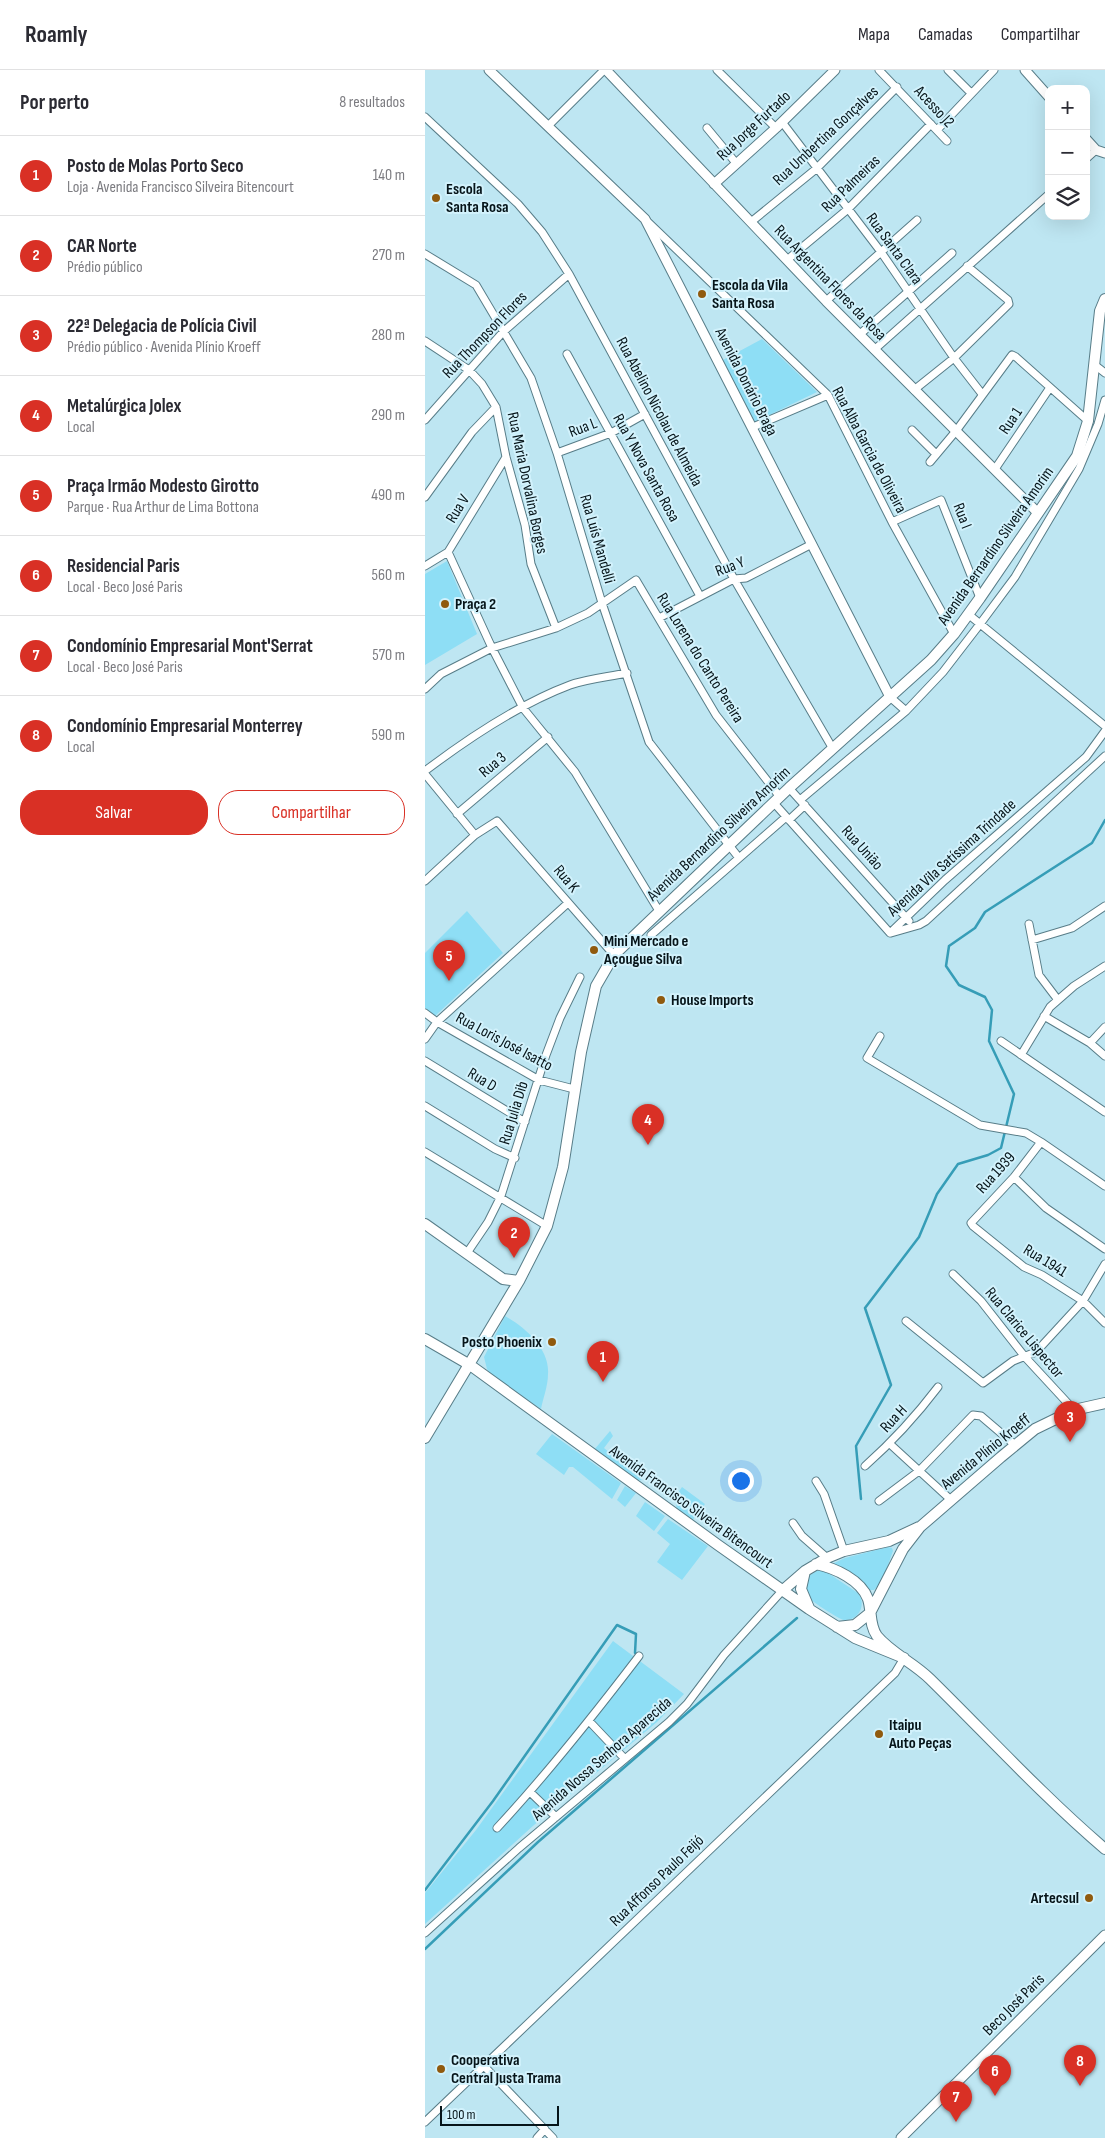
<!DOCTYPE html>
<html lang="pt">
<head>
<meta charset="utf-8">
<style>
	:root { --surface:#fff; --page:#f7f7f7; --text:#2b2b33; --muted:#7c7c81; --line:#e1e1e2; --accent:#d93025 }
	body { margin:0; font-family:"Sofia Sans Condensed",sans-serif; background:var(--page); color:var(--text) }
	.controls { position:absolute; right:15px; top:15px; display:grid; overflow:hidden; border-radius:10px; box-shadow:0 5px 20px #0002 }
	.controls button { width:45px; height:45px; display:grid; place-items:center; padding:0; border:0; border-bottom:1px solid var(--line); background:var(--surface); color:var(--text); font:25px sans-serif }
	.scale { position:absolute; left:15px; bottom:12px; width:119px; box-sizing:border-box; padding-left:5px; border:2px solid #061419; border-top:0; font-size:14px; line-height:18px; white-space:nowrap; color:#061419; -webkit-text-stroke:4px #d2f2fc; paint-order:stroke }
	.you { position:absolute; left:315px; top:1410px; width:18px; height:18px; margin:-12px; border:4px solid #fff; border-radius:50%; background:#1a73e8; box-shadow:0 0 0 8px #1a73e833 }
	.badge { display:grid; place-items:center; width:32px; height:32px; border-radius:50%; background:var(--accent); color:#fff; font-size:16px; font-weight:700 }
	.pin { position:absolute; translate:-50% -41px; filter:drop-shadow(0 1px 2px #0008) }
	.pin::after { content:''; position:absolute; top:26px; width:18px; height:15px; background:inherit; clip-path:polygon(0 0,100% 0,50% 100%) }
	.list { margin:0; padding:0; list-style:none }
	h2 { display:flex; justify-content:space-between; align-items:center; height:65px; margin:0; padding:0 20px; font-size:21px }
	h2 small { font-size:16px; font-weight:400; color:var(--muted) }
	.list li { display:grid; grid-template-columns:32px 1fr auto; gap:15px; align-items:center; box-sizing:border-box; height:80px; padding:0 20px; border-top:1px solid var(--line) }
	.list b { display:block; font-size:19px; white-space:nowrap }
	.list p { margin:0; font-size:16px; white-space:nowrap; color:var(--muted) }
	.list em { font-size:16px; font-style:normal; color:var(--muted) }
	.actions { display:flex; gap:10px; padding:15px 20px }
	.actions a { flex:1; padding:11px 0; border:1px solid var(--accent); border-radius:20px; text-align:center; font-size:18px; color:var(--accent) }
	.actions .main { background:var(--accent); color:#fff }
	.icon { flex:none; width:28px; height:28px; fill:none; stroke:currentColor; stroke-width:2; stroke-linecap:round; stroke-linejoin:round }
	.map { position:relative; flex:none; width:680px; height:2068px; overflow:hidden }
	header { display:flex; align-items:center; gap:30px; box-sizing:border-box; height:70px; padding:0 25px; background:var(--surface); border-bottom:1px solid var(--line) }
	header strong { font-size:24px }
	nav { display:flex; gap:28px; margin-inline-start:auto; font-size:18px }
	main { display:flex }
	aside { flex:1; background:var(--surface) }
	.map>svg:first-child { display:block }
	.green { fill:#8edef5 }
	.lines { fill:none; stroke-linecap:round; stroke-linejoin:round }
	.stream { stroke:#369db7; stroke-width:2.5 }
	.minor-casing { stroke:#587d88; stroke-width:9 }
	.tertiary-casing { stroke:#587d88; stroke-width:11 }
	.secondary-casing { stroke:#587d88; stroke-width:12 }
	.minor { stroke:#fff; stroke-width:7 }
	.tertiary { stroke:#fff; stroke-width:9 }
	.secondary { stroke:#fff; stroke-width:10 }
	.poi-dot { fill:#905a0e; stroke:#d2f2fc; stroke-width:2 }
	.labels { text-anchor:middle; dominant-baseline:central; stroke-width:4; stroke-linejoin:round; paint-order:stroke }
	.street-label { font-size:16px; fill:#061419; stroke:#d2f2fc }
	.poi-label { font-size:16px; font-weight:bold; fill:#061419; stroke:#d2f2fc; text-anchor:start }
</style>
</head>
<body>
<header>
<strong>Roamly</strong>
<nav><a>Mapa</a><a>Camadas</a><a>Compartilhar</a></nav>
</header>
<main>
<aside>
<h2>Por perto<small>8 resultados</small></h2>
<ul class="list">
<li><span class="badge">1</span><div><b>Posto de Molas Porto Seco</b><p>Loja · Avenida Francisco Silveira Bitencourt</p></div><em>140 m</em></li>
<li><span class="badge">2</span><div><b>CAR Norte</b><p>Prédio público</p></div><em>270 m</em></li>
<li><span class="badge">3</span><div><b>22ª Delegacia de Polícia Civil</b><p>Prédio público · Avenida Plínio Kroeff</p></div><em>280 m</em></li>
<li><span class="badge">4</span><div><b>Metalúrgica Jolex</b><p>Local</p></div><em>290 m</em></li>
<li><span class="badge">5</span><div><b>Praça Irmão Modesto Girotto</b><p>Parque · Rua Arthur de Lima Bottona</p></div><em>490 m</em></li>
<li><span class="badge">6</span><div><b>Residencial Paris</b><p>Local · Beco José Paris</p></div><em>560 m</em></li>
<li><span class="badge">7</span><div><b>Condomínio Empresarial Mont'Serrat</b><p>Local · Beco José Paris</p></div><em>570 m</em></li>
<li><span class="badge">8</span><div><b>Condomínio Empresarial Monterrey</b><p>Local</p></div><em>590 m</em></li>
</ul>
<div class="actions"><a class="main">Salvar</a><a>Compartilhar</a></div>
</aside>
<div class="map">
<svg width="680" height="2068" viewBox="0 0 680 2068">
	<rect width="100%" height="100%" fill="#bee6f2"/>
	<path class="green" d="M337 269 392 322 330 352 298 290Z
		M22 491 52 564 0 595V504Z
		M42 841 78 883 10 946 0 938V883Z
		M80 1246C100 1257 125 1279 123 1304 123 1316 118 1328 116 1339L66 1305 62 1299 59 1287Z
		M185 1361 188 1366 179 1378 217 1410 210 1411 169 1380Z
		M127 1364 196 1413 187 1429 148 1397H144L139 1405 111 1384Z
		M200 1416 211 1423 200 1437 192 1430Z
		M257 1417 280 1434 267 1451 252 1441 250 1427Z
		M220 1432 240 1446 229 1461 211 1446Z
		M243 1449 283 1476 257 1510 232 1492 245 1474 232 1463Z
		M463 1477 467 1478 468 1481 457 1512 449 1520H444L407 1494 420 1488Z
		M392 1501H400L433 1523C442 1534 434 1551 419 1550 414 1549 387 1532 383 1527 381 1524 380 1519 379 1516L382 1507Z
		M188 1571 259 1624 232 1652 109 1755 0 1854V1823L51 1760Z"/>
	<g class="lines">
		<path class="stream" d="M436 1429 431 1376 466 1315 440 1238 494 1167 512 1124 533 1094 563 1085 576 1078 589 1024 564 971 567 940 560 927 534 915 521 896 524 876 550 858 560 842 667 773 680 750
			M0 1820 68 1731 192 1555 211 1564 210 1583
			M0 1879 113 1772 372 1548"/>
		<defs>
			<path id="minor" d="M292 0 351 58
				M454 0 522 71
				M523 0 546 23
				M0 47 93 134 117 162 144 204 309 509 408 679
				M357 52 456 182 529 288 557 324
				M123 56 179 0
				M282 58 311 93
				M512 60 569 0
				M661 89 671 80
				M326 152 391 99 472 17
				M224 153 403 325 467 452 529 564
				M0 184 51 215 106 308 132 383 177 533 224 672 314 788
				M362 190 423 139 506 54
				M401 231 492 150
				M434 265 527 183
				M0 271 44 300 57 314 71 337 81 387 100 455 106 494 131 558
				M449 280 624 124
				M142 284 275 526
				M671 296 680 303
				M489 320 529 288 584 234 583 230 542 196
				M0 350 78 262 144 204
				M328 357 403 325
				M487 360 511 384
				M132 383 186 363 220 344
				M505 392 531 361 587 285 591 287 663 351
				M570 399 624 319
				M0 427 47 362 71 337
				M467 452 516 430 555 528
				M23 482 67 578 98 638 150 702 234 841
				M0 496 23 482 81 387
				M543 544 680 656
				M234 548 309 509 321 508 387 474
				M0 619 16 604 67 578 131 558 163 543 211 510 291 645 355 727
				M465 627 481 641
				M0 701C41 670 97 633 145 615 162 609 183 607 202 603
				M0 704 50 765
				M364 718 484 851
				M375 730 481 641 518 602 555 554 590 507 654 399 673 354 680 330
				M349 733 465 863
				M32 744 123 667
				M364 750 380 735
				M0 811 50 765 72 751 189 885
				M604 854 614 905 633 930
				M465 863 520 810 661 687 680 661
				M466 863 494 855 501 851 680 686
				M226 865 361 747
				M607 870 647 858 680 836
				M0 943 12 952 114 1010 149 1019
				M619 946 665 973 680 986
				M455 966 442 988 555 1055 601 1063 616 1072 680 1116
				M0 969 12 952 143 833
				M576 971 680 1042
				M665 973 680 957
				M596 985 625 937 649 916 680 896
				M0 991 100 1052
				M0 1036 70 1079 90 1088
				M616 1072 589 1107 546 1153 548 1156 599 1197 617 1205 658 1231 680 1253
				M0 1082 122 1156
				M589 1107 621 1138 680 1179
				M42 1183 63 1152 76 1126 121 985 135 948 155 907
				M528 1204 556 1231 600 1287 649 1340
				M481 1251 558 1313 588 1291 611 1282 658 1231 680 1194
				M465 1374 526 1430
				M440 1396C467 1372 491 1346 513 1317
				M391 1411 399 1424 419 1481
				M454 1431 494 1401 548 1345 556 1346 590 1375
				M368 1453 377 1466 402 1488
				M164 1651 200 1689
				M105 1722 131 1747
				M72 1758C123 1703 169 1645 214 1586
				M0 1863 94 1778 244 1652 262 1634 299 1585 357 1521
				M58 1995 128 2068
				M0 2052 470 1603 479 1588
				M112 2068 120 2059"/>
			<path id="tertiary" d="M64 0 220 149 465 627
				M181 0 401 231 613 443
				M600 0 624 27
				M661 69 671 80 680 83
				M289 114 351 58 410 0
				M476 2068 680 1865"/>
			<path id="secondary" d="M0 1154 78 1209 94 1211
				M0 1269 45 1295 293 1475 384 1539 430 1568 479 1588
				M0 1368 94 1211 122 1156 138 1097 156 982 171 916 189 885 364 718 506 590 529 564 555 528 652 386 663 351 675 241 680 229
				M391 1494C410 1498 436 1510 443 1529 447 1541 444 1555 452 1566 466 1583 489 1593 505 1609 563 1666 618 1726 680 1779
				M380 1501 376 1519 384 1538
				M357 1521 380 1501 402 1488 419 1481 464 1471 494 1457
				M412 1557 430 1555 445 1543 478 1479 495 1457 576 1387 610 1359 649 1340 680 1333"/>
		</defs>
		<use href="#minor" class="minor-casing"/>
		<use href="#tertiary" class="tertiary-casing"/>
		<use href="#secondary" class="secondary-casing"/>
		<use href="#minor" class="minor"/>
		<use href="#tertiary" class="tertiary"/>
		<use href="#secondary" class="secondary"/>
	</g>
	<g class="poi-dot">
		<circle cx="11" cy="128" r="5"/>
		<circle cx="277" cy="224" r="5"/>
		<circle cx="20" cy="534" r="5"/>
		<circle cx="169" cy="880" r="5"/>
		<circle cx="236" cy="930" r="5"/>
		<circle cx="127" cy="1272" r="5"/>
		<circle cx="454" cy="1664" r="5"/>
		<circle cx="664" cy="1828" r="5"/>
		<circle cx="16" cy="1999" r="5"/>
	</g>
	<g class="labels">
		<g class="street-label">
			<text transform="translate(509 37) rotate(47)">Acesso J2</text>
			<text transform="translate(329 56) rotate(-43)">Rua Jorge Furtado</text>
			<text transform="translate(401 66) rotate(-43)">Rua Umbertina Gonçalves</text>
			<text transform="translate(426 114) rotate(-44)">Rua Palmeiras</text>
			<text transform="translate(469 179) rotate(54)">Rua Santa Clara</text>
			<text transform="translate(405 213) rotate(46)">Rua Argentina Flores da Rosa</text>
			<text transform="translate(60 265) rotate(-46)">Rua Thompson Flores</text>
			<text transform="translate(321 312) rotate(63)">Avenida Donário Braga</text>
			<text transform="translate(234 342) rotate(62)">Rua Abelino Nicolau de Almeida</text>
			<text transform="translate(586 351) rotate(-56)">Rua 1</text>
			<text transform="translate(158 358) rotate(-21)">Rua L</text>
			<text transform="translate(444 380) rotate(62)">Rua Alba Garcia de Oliveira</text>
			<text transform="translate(221 398) rotate(61)">Rua Y Nova Santa Rosa</text>
			<text transform="translate(102 413) rotate(78)">Rua Maria Dorvalina Borges</text>
			<text transform="translate(33 439) rotate(-58)">Rua V</text>
			<text transform="translate(537 446) rotate(69)">Rua I</text>
			<text transform="translate(172 469) rotate(74)">Rua Luís Mandelli</text>
			<text transform="translate(571 476) rotate(-55)">Avenida Bernardino Silveira Amorim</text>
			<text transform="translate(305 497) rotate(-21)">Rua Y</text>
			<text transform="translate(275 588) rotate(58)">Rua Lorena do Canto Pereira</text>
			<text transform="translate(68 695) rotate(-40)">Rua 3</text>
			<text transform="translate(294 764) rotate(-43)">Avenida Bernardino Silveira Amorim</text>
			<text transform="translate(437 778) rotate(48)">Rua União</text>
			<text transform="translate(527 788) rotate(-42)">Avenida Vila Satíssima Trindade</text>
			<text transform="translate(141 809) rotate(50)">Rua K</text>
			<text transform="translate(79 972) rotate(28)">Rua Loris José Isatto</text>
			<text transform="translate(57 1010) rotate(31)">Rua D</text>
			<text transform="translate(89 1043) rotate(-73)">Rua Julia Dib</text>
			<text transform="translate(571 1103) rotate(-48)">Rua 1939</text>
			<text transform="translate(620 1191) rotate(31)">Rua 1941</text>
			<text transform="translate(599 1263) rotate(50)">Rua Clarice Lispector</text>
			<text transform="translate(469 1349) rotate(-47)">Rua H</text>
			<text transform="translate(561 1382) rotate(-39)">Avenida Plínio Kroeff</text>
			<text transform="translate(266 1437) rotate(36)">Avenida Francisco Silveira Bitencourt</text>
			<text transform="translate(177 1689) rotate(-41)">Avenida Nossa Senhora Aparecida</text>
			<text transform="translate(232 1811) rotate(-44)">Rua Affonso Paulo Feijó</text>
			<text transform="translate(589 1935) rotate(-45)">Beco José Paris</text>
		</g>
		<g class="poi-label">
			<text x="21" y="119">Escola<tspan x="21" dy="18">Santa Rosa</tspan></text>
			<text x="287" y="215">Escola da Vila<tspan x="287" dy="18">Santa Rosa</tspan></text>
			<text x="30" y="534">Praça 2</text>
			<text x="179" y="871">Mini Mercado e<tspan x="179" dy="18">Açougue Silva</tspan></text>
			<text x="246" y="930">House Imports</text>
			<text x="117" y="1272" text-anchor="end">Posto Phoenix</text>
			<text x="464" y="1655">Itaipu<tspan x="464" dy="18">Auto Peças</tspan></text>
			<text x="654" y="1828" text-anchor="end">Artecsul</text>
			<text x="26" y="1990">Cooperativa<tspan x="26" dy="18">Central Justa Trama</tspan></text>
		</g>
	</g>
</svg>
<div class="controls">
<button>+</button>
<button>−</button>
<button><svg class="icon" aria-label="layers" viewBox="0 0 24 24"><path d="M12 4l9 5-9 5-9-5zM3 14l9 5 9-5"/></svg></button>
</div>
<div class="scale">100 m</div>
<div class="you"></div>
<div class="pin badge" style="left:178px;top:1312px">1</div>
<div class="pin badge" style="left:89px;top:1188px">2</div>
<div class="pin badge" style="left:645px;top:1372px">3</div>
<div class="pin badge" style="left:223px;top:1075px">4</div>
<div class="pin badge" style="left:24px;top:911px">5</div>
<div class="pin badge" style="left:570px;top:2026px">6</div>
<div class="pin badge" style="left:531px;top:2052px">7</div>
<div class="pin badge" style="left:655px;top:2016px">8</div>
</div>
</main>
</body>
</html>
